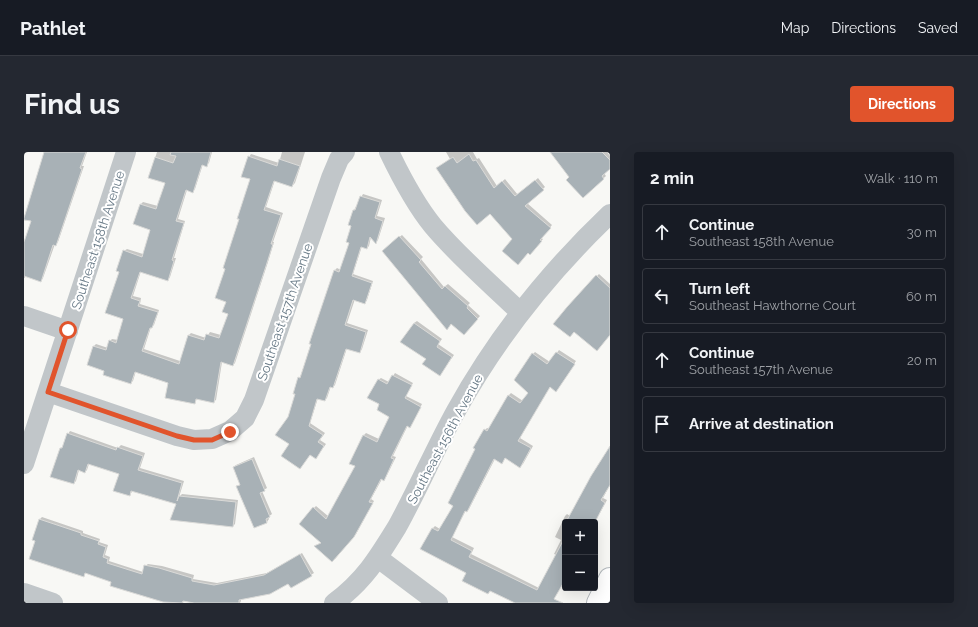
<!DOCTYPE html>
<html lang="en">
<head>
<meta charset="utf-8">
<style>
	:root { --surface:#171b24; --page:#242831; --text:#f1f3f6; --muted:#9ea1a6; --line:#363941; --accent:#e1542c }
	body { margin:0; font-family:Raleway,sans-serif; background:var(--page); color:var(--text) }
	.controls { position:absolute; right:12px; bottom:12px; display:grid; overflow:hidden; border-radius:4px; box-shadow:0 4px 16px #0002 }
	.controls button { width:36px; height:36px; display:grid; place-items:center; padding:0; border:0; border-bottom:1px solid var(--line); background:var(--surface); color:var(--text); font:20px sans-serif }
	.stop { position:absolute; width:12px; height:12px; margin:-9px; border:3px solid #e1542c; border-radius:50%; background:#fff }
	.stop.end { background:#e1542c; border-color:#fff; box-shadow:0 1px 4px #0008 }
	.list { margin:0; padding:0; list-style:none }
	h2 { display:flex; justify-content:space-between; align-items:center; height:52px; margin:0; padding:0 16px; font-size:17px }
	h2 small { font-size:13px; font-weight:400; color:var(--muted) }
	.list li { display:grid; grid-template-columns:26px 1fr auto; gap:12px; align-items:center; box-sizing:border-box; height:56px; margin:0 8px 8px; padding:0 8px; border:1px solid var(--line); border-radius:4px }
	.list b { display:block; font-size:15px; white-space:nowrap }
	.list p { margin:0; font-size:13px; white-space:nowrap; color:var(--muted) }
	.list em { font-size:13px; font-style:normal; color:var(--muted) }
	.icon { flex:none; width:22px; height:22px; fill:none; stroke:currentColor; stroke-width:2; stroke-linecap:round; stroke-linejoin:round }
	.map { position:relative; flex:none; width:586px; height:451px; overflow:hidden; border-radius:4px }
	header { display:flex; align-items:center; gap:24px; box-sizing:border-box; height:56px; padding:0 20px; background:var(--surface); border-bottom:1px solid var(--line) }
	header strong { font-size:19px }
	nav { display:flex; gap:22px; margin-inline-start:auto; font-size:14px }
	.intro { display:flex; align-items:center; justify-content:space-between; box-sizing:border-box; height:96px; padding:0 24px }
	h1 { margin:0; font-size:28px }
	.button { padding:10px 18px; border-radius:4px; background:var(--accent); color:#fff; font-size:14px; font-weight:700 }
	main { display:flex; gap:24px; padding:0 24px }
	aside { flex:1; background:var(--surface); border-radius:4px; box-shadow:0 4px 16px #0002 }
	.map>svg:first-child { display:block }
	.shadow { fill:#0003 }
	.building { fill:#a8b1b6; stroke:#dadad8 }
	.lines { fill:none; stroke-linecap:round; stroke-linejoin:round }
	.secondary-casing { stroke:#b4babe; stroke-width:24 }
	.street { stroke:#c1c6c9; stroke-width:20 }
	.secondary { stroke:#fff; stroke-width:22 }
	.route { stroke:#e1542c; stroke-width:5 }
	.labels { text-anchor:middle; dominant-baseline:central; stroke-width:4; stroke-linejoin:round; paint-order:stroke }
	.street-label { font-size:13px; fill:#677986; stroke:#fff }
</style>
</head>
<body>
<header>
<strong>Pathlet</strong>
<nav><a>Map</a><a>Directions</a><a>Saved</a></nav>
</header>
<div class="intro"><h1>Find us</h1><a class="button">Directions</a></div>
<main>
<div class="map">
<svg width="586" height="451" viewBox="0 0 586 451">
	<rect width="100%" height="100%" fill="#f8f8f5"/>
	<path class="shadow" d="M29 0H63L58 14H60L34 90 31 92 19 126 17 129 3 124 0 126V93Z
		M133 0H188L185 11 182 13 179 12 171 37 168 40 163 38 154 67 161 69 150 106H152L146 125 144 128 117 119 109 144 117 146 116 152 135 158 130 173 127 175 120 197 156 209 165 183 167 181 182 186 186 180 197 183 205 161 203 149 202 117 227 27 225 5 227 2 255 11 258 0H281L271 31 268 34 251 28 242 55 259 61 249 90H250L244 110 211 211 209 213 198 210 192 248 189 250 173 247 171 250 146 230 112 219 109 229 106 231 81 218 64 213 70 194 72 192 84 196 86 189 88 187 94 188 101 166 96 120 100 99 103 97 119 102 127 77 110 72 117 52 119 50 134 54 142 31 125 25Z
		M422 0H449L453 7 455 6 473 34 481 27 494 43 514 26 521 35 503 51 528 73 517 86 519 87 509 99 504 100 489 87 466 60 413 16 426 7Z
		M527 0H583L586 4V16L580 21 582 24 559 45Z
		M339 42 358 48 353 64 361 66 354 88 352 90 347 85 345 94 343 96 338 94 329 122 349 129 343 148 341 151 331 147 323 171 344 178 338 197 336 200 323 196 311 233 309 235 307 234 303 246 301 248 294 246 286 271 301 281 296 288 302 292 294 303 267 292 265 265 272 241 275 226 277 223 310 119 313 116 317 118 326 90 330 58Z
		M378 83 399 105 397 107 420 135 424 132 446 151 444 153 456 164 440 182 428 171 423 177 361 97Z
		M575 122 586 132V182L543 156Z
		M393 169 418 187 414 192 430 203 418 220 403 207 390 171Z
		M535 198 552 209 534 236 526 234 496 286 509 294 499 312 496 314 481 305 471 307 445 357 443 359 442 358 428 385 450 396 447 402 515 436 533 403 530 402 537 388 531 385 541 364 543 362 546 364 586 296V333L579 346 583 348 571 370H541V427L530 447 531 451H494L443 420 408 377 411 374 416 377 431 353 461 278 463 276 466 277 485 243 487 241 499 249 506 240 509 202 511 200 526 210Z
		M371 221 389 231 382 244 398 252 388 272 384 273 369 304 372 305 362 325 360 328 358 327 347 347 350 349 332 382 311 407 292 394 297 390 290 356 292 354 304 364 332 314 340 283 342 281 355 287 366 264 357 252 354 228 357 226 365 230Z
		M46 279 94 296 97 293 121 301 116 316 160 329 155 345 158 342 214 348 211 372 209 374 153 351 109 338 106 343 96 321 65 312 63 318 61 320 55 318 52 329 50 331 37 296 40 293 44 282Z
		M230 305 243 336 238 339 248 362 244 365 245 367 243 370 214 335 216 332 210 315 212 313Z
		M18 365 59 379V381L76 387 75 390 84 393 81 403 86 405 85 409 119 420 121 414 124 412 138 414 170 423 169 427 193 431 243 421 278 401 290 421 267 435 265 431 217 447V449L216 451H177L160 448 159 451 139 449 62 421 59 424 12 389 16 367Z"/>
	<path class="building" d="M20 0H62L56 16 58 17 32 94 29 93 17 130 0 124V90L7 69 0 68V66Z
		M147 0H187L183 15 178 13 169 41 162 38 152 69 160 71 148 108 150 109 144 129 116 120 107 146 116 149 114 154 134 160 128 176H126L118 199 155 212 164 183 180 188 182 182 195 186 204 162 198 160 202 150 191 146 201 117 199 116 215 67H213L226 27 217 25 224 4 253 14 255 7 276 14 268 35 250 29 240 58 257 63 247 92H249L242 114 209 214 197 210 190 251 172 247 171 252 141 246 144 231 111 220 107 232 79 223 80 219 63 213 69 194 82 198 85 188 92 191 99 167 81 161 95 120 92 119 99 98 118 105 126 78 109 72 116 52 132 57 141 31 124 26 131 5 149 11 152 4 146 3Z
		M526 0H578L586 8V17L578 24 580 27 559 46 542 28 545 25Z
		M445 2 449 9 452 8 470 36 478 29 491 44 511 28 520 38 501 54 527 76 516 88 518 89 506 103 504 101 494 113 478 99 488 87 466 62 453 73 441 59 412 16 429 5 433 11Z
		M336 44 356 50 351 66 359 69 352 92 346 85 343 97 337 95 328 124 348 131 341 152 329 148 321 173 342 180 336 201 322 197 309 236 306 235 301 249 293 247 285 274 299 283 294 290 300 294 292 307 286 303 276 317 257 304 265 292 251 283 264 265 271 242H269L274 225 276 226 287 192H285L310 118 315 120 325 91 322 90 327 74 324 73 329 58H331Z
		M375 84 397 108 395 110 418 137 421 134 444 154 443 156 454 167 440 183 427 172 423 178 358 99Z
		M572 123 586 136V183L573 199 550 180 546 185 529 172 543 155Z
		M390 171 416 189 413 195 428 205 416 224 398 212 402 207 376 190Z
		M532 200 551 212 532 240 526 235 494 289 507 296 496 316 481 306 478 312 470 307 443 360 441 359 427 388 448 399 445 405 513 438 541 385V428L530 447 539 451H491L466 439 464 442 438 429 442 421 396 397 408 376 414 379 429 354 424 351 451 297 449 296 460 277 463 279 484 243 496 251 504 241 490 228 508 201 523 212Z
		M368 223 388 233 381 246 397 255 386 276 383 274 367 306 370 307 360 329 357 327 345 350 349 351 330 385 308 410 290 394 297 391 275 372 289 355 302 367 331 314 325 312 339 283 353 290 365 265 353 258 355 252 343 246 354 227 363 232Z
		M43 281 92 298 93 295 119 304 114 318 158 331 153 349 155 344 212 350 209 375 146 368 152 352 107 339 106 344 89 339 95 322 64 312 61 321 54 318 50 332 26 325 36 296H38Z
		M586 294V333L577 348 581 351 571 370H542L567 324Z
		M228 307 241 339 236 341 246 365 242 367 243 371 230 376 212 334 216 333 209 315Z
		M15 367 57 381V383L75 389 74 392 82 395 79 405 84 407 83 411 118 422 120 413 135 416 168 426V429L190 433 240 423 276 402 288 424 267 436 264 432 246 442 215 448V451H170L159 449 158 451 139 450 86 434 87 430 61 421 60 425 5 407 11 389 8 388Z"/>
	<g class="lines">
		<defs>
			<path id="secondary" d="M574 451 586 427"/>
		</defs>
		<use href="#secondary" class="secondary-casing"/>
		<path class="street" d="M365 0C377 25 391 52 409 74 435 105 467 132 496 160
			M0 164 44 179
			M24 240 153 284 170 288 188 287 206 279 221 266 230 248 307 26 315 7 321 0
			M0 312 102 0
			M354 406 414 451
			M0 441 29 451
			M310 451C340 429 354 406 373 375 394 337 411 297 432 259 473 185 525 120 586 62"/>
		<use href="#secondary" class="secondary"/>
	</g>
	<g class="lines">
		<path class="route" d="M44 178 24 240 153 284 170 288H188L206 280"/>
	</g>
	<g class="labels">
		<g class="street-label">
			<text transform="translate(74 88) rotate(-72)">Southeast 158th Avenue</text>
			<text transform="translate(261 160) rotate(-71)">Southeast 157th Avenue</text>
			<text transform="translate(421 287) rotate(-62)">Southeast 156th Avenue</text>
		</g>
	</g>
</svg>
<div class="controls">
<button>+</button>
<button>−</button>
</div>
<div class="stop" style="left:44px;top:178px"></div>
<div class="stop end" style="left:206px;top:280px"></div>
</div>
<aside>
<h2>2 min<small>Walk · 110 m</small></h2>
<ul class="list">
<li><svg class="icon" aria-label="ahead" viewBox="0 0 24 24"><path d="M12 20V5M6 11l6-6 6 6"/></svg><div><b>Continue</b><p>Southeast 158th Avenue</p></div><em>30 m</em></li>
<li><svg class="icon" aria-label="left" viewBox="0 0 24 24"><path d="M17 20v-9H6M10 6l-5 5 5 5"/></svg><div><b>Turn left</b><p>Southeast Hawthorne Court</p></div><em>60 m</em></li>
<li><svg class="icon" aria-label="ahead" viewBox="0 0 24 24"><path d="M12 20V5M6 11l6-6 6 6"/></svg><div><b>Continue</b><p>Southeast 157th Avenue</p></div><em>20 m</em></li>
<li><svg class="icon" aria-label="arrive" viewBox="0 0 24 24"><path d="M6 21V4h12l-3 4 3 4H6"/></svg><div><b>Arrive at destination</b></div></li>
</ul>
</aside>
</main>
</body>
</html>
